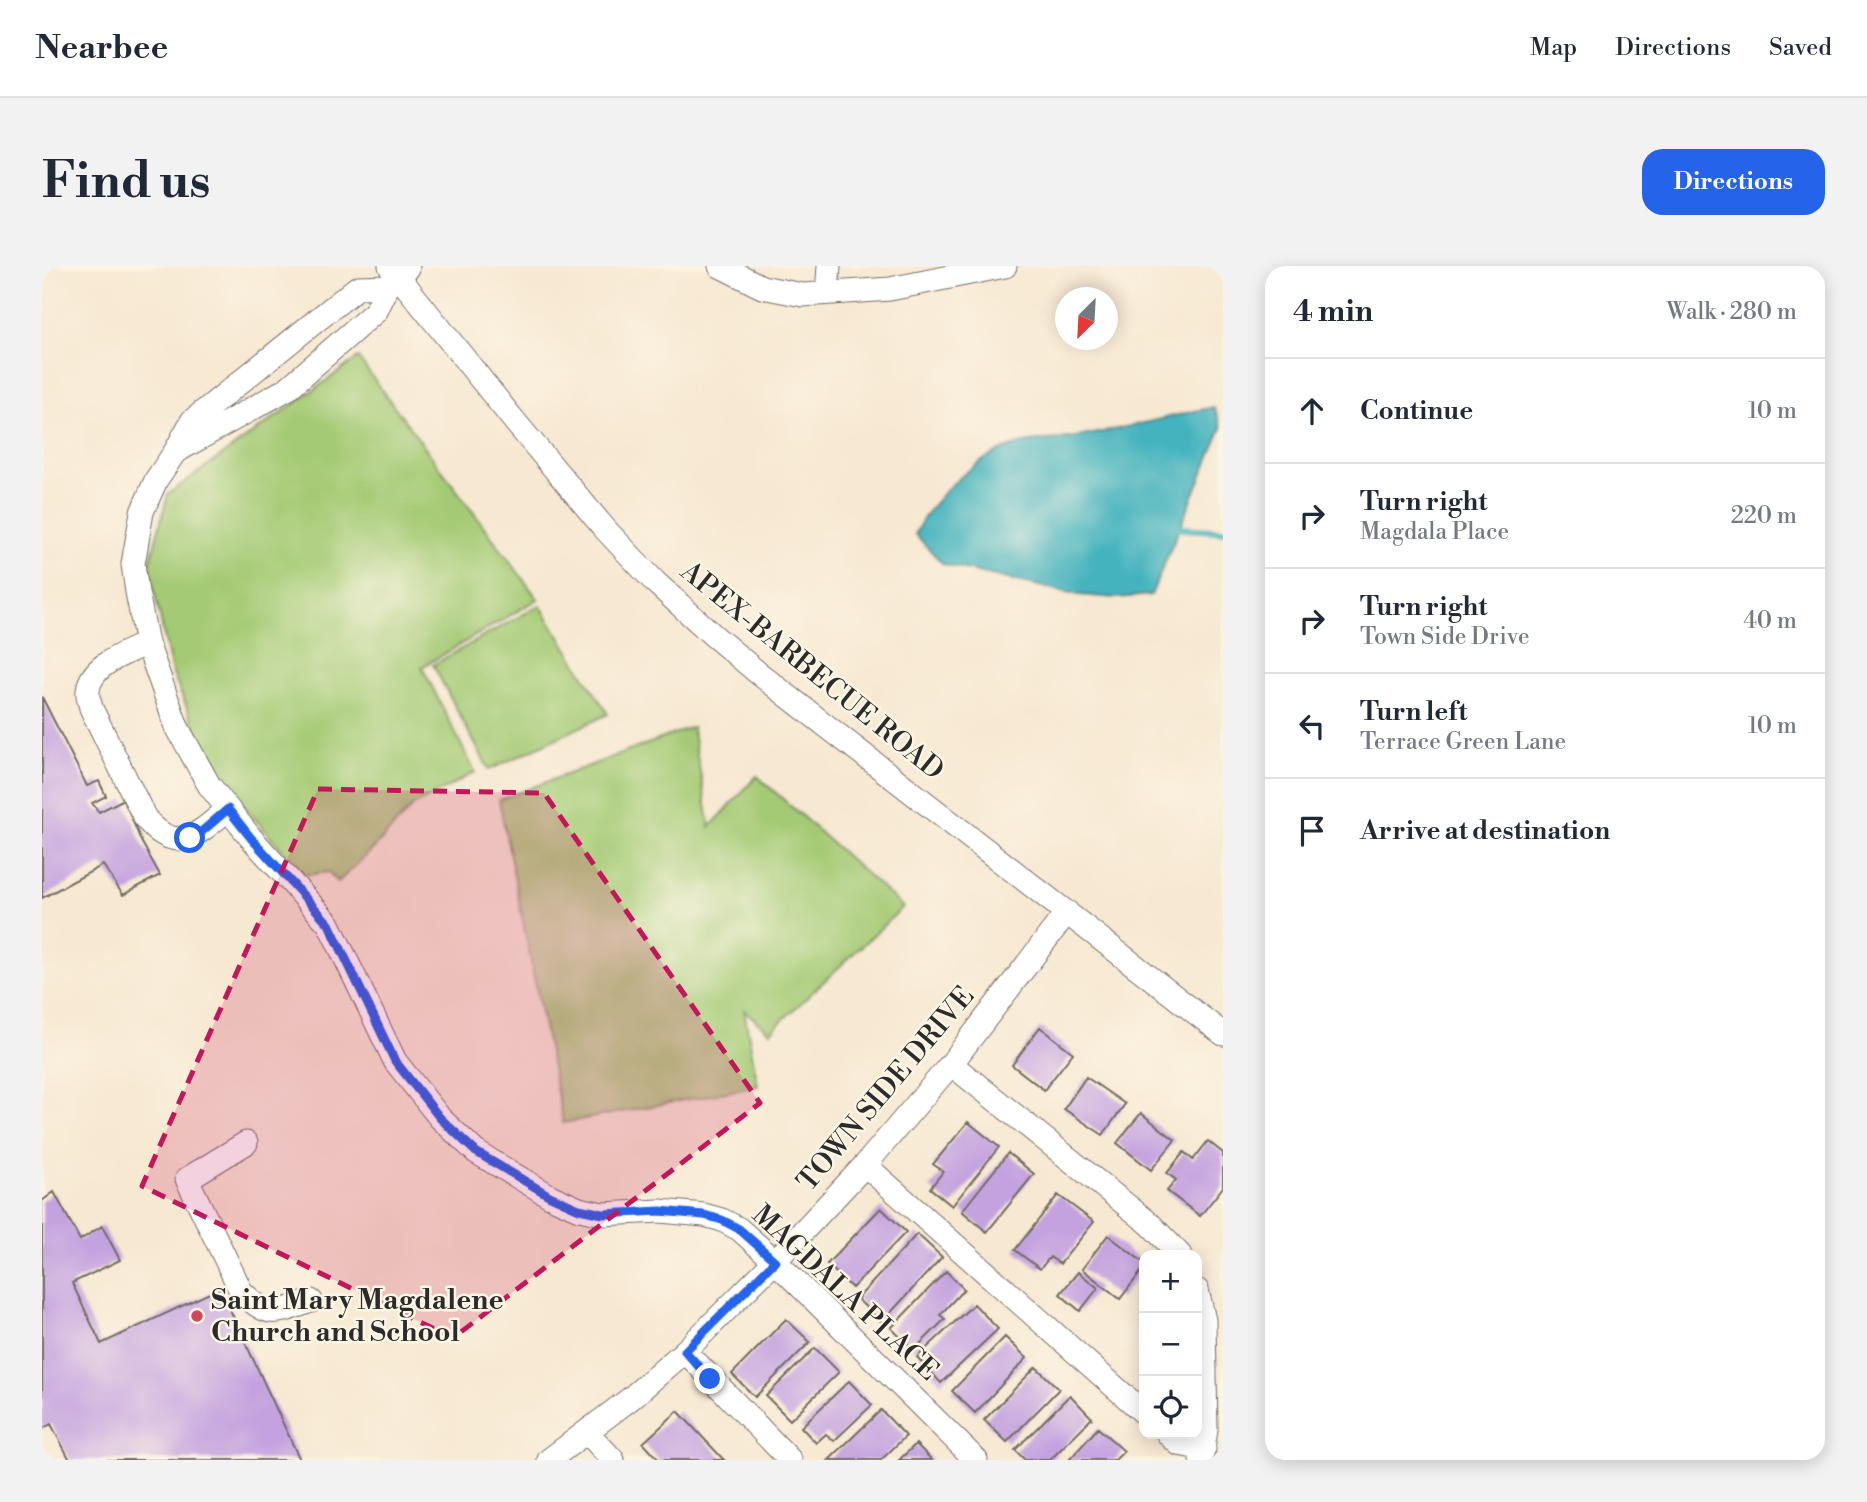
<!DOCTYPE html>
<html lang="en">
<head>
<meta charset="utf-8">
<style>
	:root { --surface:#fff; --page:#f2f2f3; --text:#1f2937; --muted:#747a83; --line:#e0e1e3; --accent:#2563eb }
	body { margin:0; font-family:"Libre Bodoni",serif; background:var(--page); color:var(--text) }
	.controls { position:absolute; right:21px; bottom:21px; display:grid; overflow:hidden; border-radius:14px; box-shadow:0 4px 18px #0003 }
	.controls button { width:63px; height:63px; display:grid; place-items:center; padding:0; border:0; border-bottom:2px solid var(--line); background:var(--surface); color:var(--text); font:35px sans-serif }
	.compass { position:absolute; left:1013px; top:21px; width:63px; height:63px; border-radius:50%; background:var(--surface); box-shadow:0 4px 18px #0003; rotate:204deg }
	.stop { position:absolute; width:21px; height:21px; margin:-16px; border:5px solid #2563eb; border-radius:50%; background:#fff }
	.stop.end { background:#2563eb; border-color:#fff; box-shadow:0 2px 7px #0008 }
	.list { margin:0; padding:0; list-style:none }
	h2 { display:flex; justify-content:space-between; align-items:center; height:91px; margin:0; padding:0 28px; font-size:30px }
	h2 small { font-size:23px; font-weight:400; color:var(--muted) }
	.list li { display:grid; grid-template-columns:46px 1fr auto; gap:21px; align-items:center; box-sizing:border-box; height:105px; padding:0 28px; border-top:2px solid var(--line) }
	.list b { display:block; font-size:26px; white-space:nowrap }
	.list p { margin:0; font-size:23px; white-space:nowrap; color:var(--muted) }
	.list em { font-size:23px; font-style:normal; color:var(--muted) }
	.icon { flex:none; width:38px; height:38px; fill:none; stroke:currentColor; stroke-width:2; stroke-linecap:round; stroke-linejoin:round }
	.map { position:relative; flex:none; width:1181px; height:1194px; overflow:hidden; border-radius:21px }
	header { display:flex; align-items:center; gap:42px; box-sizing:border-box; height:98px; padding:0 35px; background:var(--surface); border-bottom:2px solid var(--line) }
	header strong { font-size:33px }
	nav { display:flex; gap:38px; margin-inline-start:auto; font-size:24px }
	.intro { display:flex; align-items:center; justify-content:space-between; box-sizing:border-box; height:168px; padding:0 42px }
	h1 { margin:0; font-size:49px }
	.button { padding:18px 32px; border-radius:21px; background:var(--accent); color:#fff; font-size:24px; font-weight:700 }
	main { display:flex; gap:42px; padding:0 42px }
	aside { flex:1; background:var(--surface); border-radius:21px; box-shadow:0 4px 18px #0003 }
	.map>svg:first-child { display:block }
	.green { fill:#a5ca74; stroke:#687a50; stroke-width:2 }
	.water { fill:#44b3be; stroke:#386f74; stroke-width:2 }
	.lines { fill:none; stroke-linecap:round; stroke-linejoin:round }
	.stream { stroke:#44b3be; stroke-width:7 }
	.building { fill:#c4a2df }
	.minor-casing { stroke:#726d65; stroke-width:25 }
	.minor { stroke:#fff; stroke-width:23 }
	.route { stroke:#2563eb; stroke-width:9 }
	.marked { fill:#c2185b; fill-opacity:0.2; stroke:#c2185b; stroke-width:5; stroke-dasharray:14 9; stroke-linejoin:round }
	.poi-dot { fill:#d1495b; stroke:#fcf5e5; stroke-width:2.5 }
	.labels { text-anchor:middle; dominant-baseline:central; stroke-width:5; stroke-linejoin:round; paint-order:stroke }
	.street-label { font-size:28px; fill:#2b2b2b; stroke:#fcf5e5 }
	.poi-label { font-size:28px; font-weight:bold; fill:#2b2b2b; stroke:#fcf5e5; text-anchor:start }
</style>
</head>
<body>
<header>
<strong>Nearbee</strong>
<nav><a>Map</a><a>Directions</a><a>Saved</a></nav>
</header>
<div class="intro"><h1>Find us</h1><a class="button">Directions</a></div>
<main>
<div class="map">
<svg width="1181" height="1194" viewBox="0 0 1181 1194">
	<rect width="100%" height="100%" fill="#fcf5e5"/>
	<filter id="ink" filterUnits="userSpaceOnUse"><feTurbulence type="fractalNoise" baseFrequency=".0143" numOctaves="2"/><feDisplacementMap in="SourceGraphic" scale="14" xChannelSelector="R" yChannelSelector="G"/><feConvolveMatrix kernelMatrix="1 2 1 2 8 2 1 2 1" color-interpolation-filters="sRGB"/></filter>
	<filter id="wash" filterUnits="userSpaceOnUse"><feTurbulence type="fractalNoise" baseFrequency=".00686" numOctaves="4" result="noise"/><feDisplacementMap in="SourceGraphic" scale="28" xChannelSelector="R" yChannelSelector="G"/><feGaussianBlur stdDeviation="1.57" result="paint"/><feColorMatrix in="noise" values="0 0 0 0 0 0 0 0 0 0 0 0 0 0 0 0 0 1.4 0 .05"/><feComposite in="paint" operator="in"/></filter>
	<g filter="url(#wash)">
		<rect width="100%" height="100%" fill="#f7e8d1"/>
		<path class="green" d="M316 92 496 333 380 401 433 506 370 541 333 581 296 616 287 606 262 609 186 522 152 458 130 406 107 300 126 228Z
			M498 339 566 448 447 504 391 399Z
			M650 461 668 561 715 510 861 641 728 766 702 744 716 820 521 857 457 534Z"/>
		<path class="water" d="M1172 141 1180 162 1109 329 1075 332 1037 329 901 298 873 268C891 229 939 186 982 177 1001 173 1021 174 1040 170 1084 162 1128 150 1172 141Z"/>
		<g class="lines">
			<path class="stream" d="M1131 262 1181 265"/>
		</g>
		<g id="blocks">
			<path class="building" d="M0 431 45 520 57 515 64 530 50 537 57 546 82 533 99 575 118 609 81 629 61 599 0 632Z
				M998 761 1031 787 1002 824 970 799Z
				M1044 811 1083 838 1061 869 1022 843Z
				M1099 847 1133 874 1109 904 1075 877Z
				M926 856 957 881 910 940 888 922 901 906 891 898Z
				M1166 875 1181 887V921L1158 950 1125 925 1134 914 1125 907 1142 886 1151 894Z
				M966 887 992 908 945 966 920 945Z
				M12 926 38 974 60 960 78 994 30 1017 59 1078 178 1022 258 1194H28L9 1158 0 1163V935Z
				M1016 929 1052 956 1018 998 1008 991 998 1003 973 984Z
				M839 942 864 966 810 1022 785 998Z
				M875 968 900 991 840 1056 815 1033Z
				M1066 969 1102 997V1002L1078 1033 1040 1003Z
				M904 1005 922 1023 898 1049 903 1053 872 1084 849 1062Z
				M1036 1006 1056 1022 1038 1045 1018 1028Z
				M932 1038 956 1063 899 1117 875 1091Z
				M744 1053 768 1076 713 1131 690 1108Z
				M963 1071 985 1092 933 1147 910 1125Z
				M773 1082 797 1106 748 1154 724 1130Z
				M994 1101 1017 1123 965 1176 942 1154Z
				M807 1115 830 1139 792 1175 784 1168 774 1177 759 1161Z
				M1028 1129 1050 1152 1008 1194H983L973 1184Z
				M839 1144 864 1170 839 1194H787Z
				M636 1145 682 1194H617L601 1177Z
				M1056 1162 1082 1185 1073 1194H1027Z
				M874 1178 890 1194H857Z"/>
		</g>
	</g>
	<g filter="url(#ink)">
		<use href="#blocks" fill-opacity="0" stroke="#726d65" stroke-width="2"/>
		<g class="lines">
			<defs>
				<path id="minor" d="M348 0 474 157 563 263 613 316 672 370 715 406 1181 768
					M678 0 720 21 761 29 848 23 963 0
					M346 20 334 45 245 123 133 186 150 155 316 21 346 20 366 2
					M785 27 787 0
					M133 186 114 214 100 246 91 298 95 326 105 377 135 461 167 519 209 572 287 658 353 795 398 852 434 886 508 930 537 943 561 948 618 945 662 949 680 954 697 963 733 995 934 1194
					M105 377C85 387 48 398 46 425 45 430 48 437 49 442L103 552C135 591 156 568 186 543
					M909 798 1108 958 1138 989
					M204 877 145 913 199 1025C227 1054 235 1047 269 1035
					M823 899 1102 1147
					M1155 1024 1162 1054 1164 1164 1159 1194
					M643 1085 748 1194
					M545 1166 571 1194
					M1126 1168 1137 1178 1162 1183
					M507 1194 588 1133 643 1085 733 995 823 899 909 798 1025 646"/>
			</defs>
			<use href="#minor" class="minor-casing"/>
			<use href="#minor" class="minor"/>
		</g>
	</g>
	<g class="lines" filter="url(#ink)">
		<path class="route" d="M148 572 158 567 186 543 209 572 287 658 353 795 398 852 434 886 508 930 537 943 561 948 618 945 662 949 680 954 697 963 733 995 643 1085 668 1113"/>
	</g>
	<path class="marked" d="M276 523 502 527 718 837 411 1072 100 920Z"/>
	<circle class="poi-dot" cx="155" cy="1050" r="7"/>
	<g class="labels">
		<g class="street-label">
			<text transform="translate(770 405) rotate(39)">APEX-BARBECUE ROAD</text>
			<text transform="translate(844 823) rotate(-50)">TOWN SIDE DRIVE</text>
			<text transform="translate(803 1027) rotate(43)">MAGDALA PLACE</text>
		</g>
		<g class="poi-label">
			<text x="169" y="1034">Saint Mary Magdalene<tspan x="169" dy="32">Church and School</tspan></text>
		</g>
	</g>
</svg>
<div class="controls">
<button>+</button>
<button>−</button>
<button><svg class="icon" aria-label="locate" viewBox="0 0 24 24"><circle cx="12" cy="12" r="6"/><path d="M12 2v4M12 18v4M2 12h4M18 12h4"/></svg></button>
</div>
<svg class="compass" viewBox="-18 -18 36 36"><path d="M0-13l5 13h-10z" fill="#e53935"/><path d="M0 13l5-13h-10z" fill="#747a83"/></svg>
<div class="stop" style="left:148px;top:572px"></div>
<div class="stop end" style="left:668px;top:1113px"></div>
</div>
<aside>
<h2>4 min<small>Walk · 280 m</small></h2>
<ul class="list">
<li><svg class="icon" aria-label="ahead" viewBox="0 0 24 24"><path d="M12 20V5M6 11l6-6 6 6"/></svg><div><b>Continue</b></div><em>10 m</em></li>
<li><svg class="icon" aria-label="right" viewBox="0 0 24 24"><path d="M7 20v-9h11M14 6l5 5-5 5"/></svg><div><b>Turn right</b><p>Magdala Place</p></div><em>220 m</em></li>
<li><svg class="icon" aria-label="right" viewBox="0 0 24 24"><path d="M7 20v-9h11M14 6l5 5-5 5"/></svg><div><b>Turn right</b><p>Town Side Drive</p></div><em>40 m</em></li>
<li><svg class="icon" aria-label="left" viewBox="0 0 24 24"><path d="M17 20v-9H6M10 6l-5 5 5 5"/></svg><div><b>Turn left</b><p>Terrace Green Lane</p></div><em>10 m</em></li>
<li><svg class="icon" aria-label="arrive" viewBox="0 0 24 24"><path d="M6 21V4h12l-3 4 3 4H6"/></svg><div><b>Arrive at destination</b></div></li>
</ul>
</aside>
</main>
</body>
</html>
